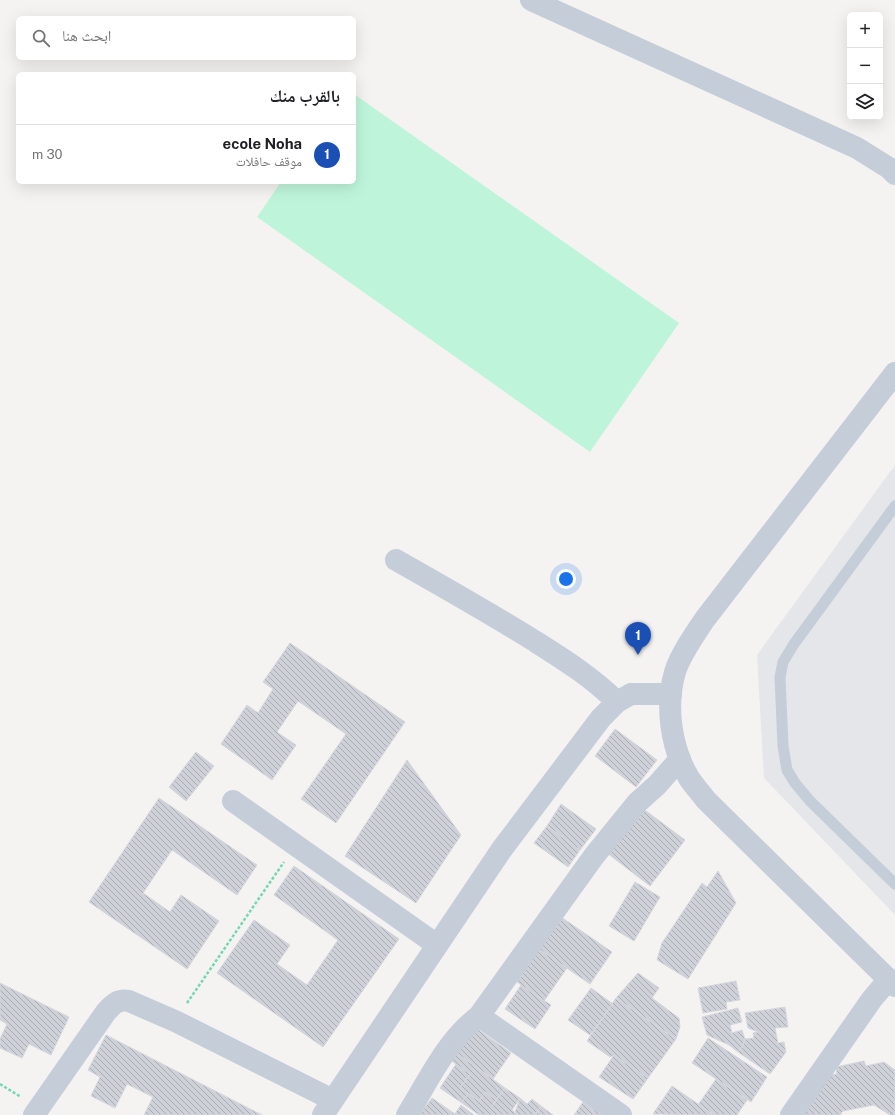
<!DOCTYPE html>
<html lang="ar">
<head>
<meta charset="utf-8">
<style>
	:root { --surface:#fff; --page:#f6f6f6; --text:#202124; --muted:#757577; --line:#e0e0e0; --accent:#b45309 }
	body { margin:0; font-family:"Public Sans","Noto Naskh Arabic",sans-serif; background:var(--page); color:var(--text); direction:rtl }
	.controls { position:absolute; right:12px; top:12px; display:grid; overflow:hidden; border-radius:6px; box-shadow:0 4px 16px #0002 }
	.controls button { width:36px; height:36px; display:grid; place-items:center; padding:0; border:0; border-bottom:1px solid var(--line); background:var(--surface); color:var(--text); font:20px sans-serif }
	.you { position:absolute; left:566px; top:579px; width:14px; height:14px; margin:-10px; border:3px solid #fff; border-radius:50%; background:#1a73e8; box-shadow:0 0 0 6px #1a73e833 }
	.badge { display:grid; place-items:center; width:26px; height:26px; border-radius:50%; background:var(--accent); color:#fff; font-size:13px; font-weight:700 }
	.pin { position:absolute; translate:-50% -33px; filter:drop-shadow(0 1px 2px #0008) }
	.pin::after { content:''; position:absolute; top:21px; width:14px; height:12px; background:inherit; clip-path:polygon(0 0,100% 0,50% 100%) }
	.list { margin:0; padding:0; list-style:none }
	h2 { display:flex; justify-content:space-between; align-items:center; height:52px; margin:0; padding:0 16px; font-size:17px }
	h2 small { font-size:13px; font-weight:400; color:var(--muted) }
	.list li { display:grid; grid-template-columns:26px 1fr auto; gap:12px; align-items:center; box-sizing:border-box; height:60px; padding:0 16px; border-top:1px solid var(--line) }
	.list b { display:block; font-size:15px; white-space:nowrap }
	.list p { margin:0; font-size:13px; white-space:nowrap; color:var(--muted) }
	.list em { font-size:13px; font-style:normal; color:var(--muted) }
	.icon { flex:none; width:22px; height:22px; fill:none; stroke:currentColor; stroke-width:2; stroke-linecap:round; stroke-linejoin:round }
	.map { position:relative; flex:none; width:895px; height:1115px; overflow:hidden; direction:ltr }
	.search { position:absolute; background:var(--surface); box-shadow:0 4px 16px #0002; left:16px; top:16px; width:340px; height:44px; display:flex; align-items:center; gap:10px; box-sizing:border-box; padding:0 14px; border-radius:6px; color:var(--muted); font-size:15px }
	.panel { position:absolute; background:var(--surface); box-shadow:0 4px 16px #0002; left:16px; top:72px; width:340px; height:112px; border-radius:6px; direction:rtl }
	.map>svg:first-child { display:block }
	.airport { fill:#e4e6ea }
	.pitch { fill:#bef5da }
	.building { fill:url(#building-back-hatch); stroke:#d6d7de }
	.lines { fill:none; stroke-linecap:round; stroke-linejoin:round }
	.path { stroke:#71d8b2; stroke-width:2.5; stroke-dasharray:3 2; stroke-linecap:butt }
	.service { stroke:#c5cdd8; stroke-width:11 }
	.minor { stroke:#c5cdd8; stroke-width:22 }
	.tertiary { stroke:#c5cdd8; stroke-width:22 }
</style>
</head>
<body>
<div class="map">
<svg width="895" height="1115" viewBox="0 0 895 1115">
	<defs>
		<pattern id="building-back-hatch" width="6" height="6" patternUnits="userSpaceOnUse"><rect width="6" height="6" fill="#ced1d8"/><path d="M-1 5l2 2M0 0l6 6M5-1l2 2" fill="none" stroke="#a9acb3"/></pattern>
	</defs>
	<rect width="100%" height="100%" fill="#f5f3f2"/>
	<path class="airport" d="M895 465V915L764 778 757 655Z"/>
	<path class="pitch" d="M354 94 679 323 590 452 257 217 281 182H354Z"/>
	<path class="building" d="M290 643 405 722 336 823 301 799 346 734 298 701 277 732 296 745 272 780 221 744 247 705 258 713 273 689 263 682Z
		M615 729 657 760 636 787 595 756Z
		M196 752 214 766 186 801 169 787Z
		M407 760 461 835 416 903 345 856Z
		M159 798 257 865 237 895 172 850 143 893 170 912 181 895 219 921 187 969 89 902Z
		M561 804 596 829 580 850 547 826Z
		M642 808 685 840 650 886 607 853Z
		M547 826 580 850 568 867 534 843Z
		M294 866 399 939 323 1047 217 973 254 920 290 945 277 964 307 985 338 940 274 895Z
		M718 871 736 903 688 979 657 960 662 943 702 883 707 887Z
		M635 882 660 897 634 941 609 926Z
		M561 917 612 952 590 984 539 949Z
		M539 949 567 968 544 1001 517 982Z
		M638 973 659 988 652 998 679 1018 680 1027 676 1039 616 998Z
		M736 981 740 1000 726 1002 727 1009 703 1013 698 988Z
		M0 983 69 1017 51 1055 29 1044 22 1058 0 1048V1039L7 1024 0 1020Z
		M521 985 551 1005 535 1029 505 1009Z
		M591 988 613 1004 590 1035 568 1020Z
		M616 998 676 1039 648 1078 614 1055 610 1057 587 1041Z
		M785 1007 788 1027 775 1028 778 1043 784 1042 786 1052 770 1074 738 1052 742 1047 745 1039 754 1038 753 1033 758 1032 748 1028 745 1013Z
		M738 1008 742 1022 730 1025 732 1033 742 1030 745 1039 742 1047 738 1052 729 1045 707 1035 702 1017Z
		M473 1026 511 1053 493 1079 455 1052Z
		M106 1035 262 1115H144L153 1097 127 1084 115 1108 91 1096 100 1077 88 1070Z
		M708 1038 767 1077 751 1102 692 1063Z
		M455 1052 505 1088 496 1100 485 1092 479 1101 460 1088 470 1074 449 1059Z
		M614 1055 648 1078 633 1099 599 1077Z
		M864 1061 866 1066 884 1062 895 1070V1115H890L874 1105 843 1111 840 1115H799L821 1076 837 1074 836 1067Z
		M456 1064 470 1074 460 1088 468 1093 462 1103 440 1088Z
		M716 1079 747 1100 737 1115H714L698 1105Z
		M672 1086 714 1115 653 1114Z
		M505 1088 520 1098 512 1110 517 1114 516 1115H502L491 1108Z
		M485 1092 496 1100 491 1108 502 1115H479L462 1103 468 1093 479 1101Z
		M432 1098 455 1114 454 1115H419Z
		M520 1098 527 1104 532 1099 541 1106 535 1115H514Z
		M583 1102 602 1115H574Z
		M461 1105 474 1115H454Z
		M541 1106 553 1115H535Z"/>
	<g class="lines">
		<path class="path" d="M187 1003 284 862
			M0 1084 21 1097"/>
		<path class="service" d="M895 506 794 644 783 662 780 677 783 746 787 770 795 783 810 801 895 884"/>
		<path class="minor" d="M396 560C442 586 488 612 533 640 563 659 592 677 617 702
			M233 801 437 945
			M34 1115 106 1012C113 1004 118 999 129 1001L175 1021 333 1100
			M323 1115 502 849 601 718 617 702 631 694H671
			M407 1115C429 1080 446 1041 479 1016
			M621 1115 479 1016 594 856 637 803 657 785 680 759
			M791 1115 872 999 889 979"/>
		<path class="tertiary" d="M531 0 857 148 889 168 895 174
			M895 373 705 619C695 634 680 655 675 672 665 706 671 748 689 778 694 786 701 793 706 800L895 986"/>
	</g>
</svg>
<div class="controls">
<button>+</button>
<button>−</button>
<button><svg class="icon" aria-label="layers" viewBox="0 0 24 24"><path d="M12 4l9 5-9 5-9-5zM3 14l9 5 9-5"/></svg></button>
</div>
<div class="you"></div>
<div class="pin badge" style="left:638px;top:655px;background:#1a4fb4">1</div>
<div class="search"><svg class="icon" aria-label="search" viewBox="0 0 24 24"><circle cx="10" cy="10" r="6"/><path d="M15 15l6 6"/></svg>ابحث هنا</div>
<section class="panel">
<h2>بالقرب منك<small></small></h2>
<ul class="list">
<li><span class="badge" style="background:#1a4fb4">1</span><div><b>ecole Noha</b><p>موقف حافلات</p></div><em>30 m</em></li>
</ul>
</section>
</div>
</body>
</html>
